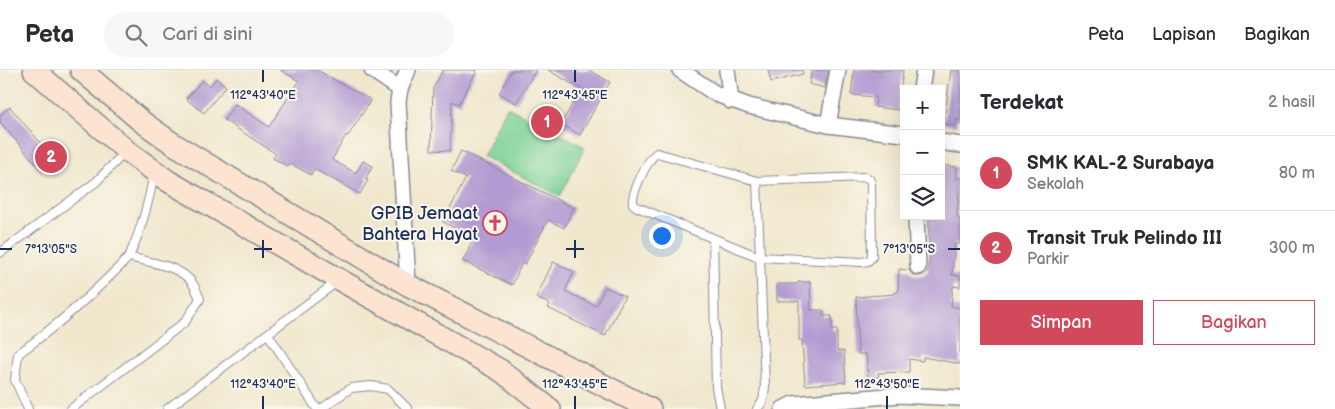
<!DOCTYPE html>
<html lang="id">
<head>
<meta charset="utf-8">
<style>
	:root { --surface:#fff; --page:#f7f7f7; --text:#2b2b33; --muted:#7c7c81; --line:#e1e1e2; --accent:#d1495b }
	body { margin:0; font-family:"Balsamiq Sans",sans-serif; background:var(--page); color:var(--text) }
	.controls { position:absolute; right:15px; top:15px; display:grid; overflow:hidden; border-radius:0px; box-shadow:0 5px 20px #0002 }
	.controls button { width:45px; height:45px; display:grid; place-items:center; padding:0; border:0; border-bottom:1px solid var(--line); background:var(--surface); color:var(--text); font:25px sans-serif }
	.you { position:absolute; left:661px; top:165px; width:18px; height:18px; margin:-12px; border:4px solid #fff; border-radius:50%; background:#1a73e8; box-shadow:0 0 0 8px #1a73e833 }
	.badge { display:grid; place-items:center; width:32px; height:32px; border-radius:50%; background:var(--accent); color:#fff; font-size:16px; font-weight:700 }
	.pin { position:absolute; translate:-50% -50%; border:2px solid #fff; box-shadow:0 1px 5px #0006 }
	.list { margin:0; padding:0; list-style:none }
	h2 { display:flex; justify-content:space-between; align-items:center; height:65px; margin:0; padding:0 20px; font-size:21px }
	h2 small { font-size:16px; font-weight:400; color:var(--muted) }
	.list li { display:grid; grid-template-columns:32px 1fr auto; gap:15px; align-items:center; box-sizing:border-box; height:75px; padding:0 20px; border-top:1px solid var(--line) }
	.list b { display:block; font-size:19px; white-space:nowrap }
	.list p { margin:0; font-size:16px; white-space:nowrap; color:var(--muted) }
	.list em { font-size:16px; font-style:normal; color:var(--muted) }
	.actions { display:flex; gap:10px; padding:15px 20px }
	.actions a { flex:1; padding:11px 0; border:1px solid var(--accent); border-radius:0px; text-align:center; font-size:18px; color:var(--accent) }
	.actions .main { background:var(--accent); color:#fff }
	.icon { flex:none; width:28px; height:28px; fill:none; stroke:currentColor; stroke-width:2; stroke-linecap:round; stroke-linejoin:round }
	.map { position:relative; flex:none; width:960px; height:339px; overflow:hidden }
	header { display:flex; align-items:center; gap:30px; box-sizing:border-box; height:70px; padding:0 25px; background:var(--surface); border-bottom:1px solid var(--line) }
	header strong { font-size:24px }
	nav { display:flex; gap:28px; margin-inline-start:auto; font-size:18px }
	.search { width:350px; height:45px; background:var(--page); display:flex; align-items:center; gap:12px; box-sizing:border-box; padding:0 18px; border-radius:28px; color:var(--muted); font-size:19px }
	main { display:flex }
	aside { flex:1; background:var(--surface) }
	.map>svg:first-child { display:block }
	.green { fill:#7cd195; stroke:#4c807a }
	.building { fill:#b29bd2 }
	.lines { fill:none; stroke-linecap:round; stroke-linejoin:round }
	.lane-casing { stroke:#868b95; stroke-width:10 }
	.street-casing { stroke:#868b95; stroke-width:18 }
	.secondary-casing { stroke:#868b95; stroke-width:24 }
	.lane { stroke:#fff; stroke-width:8 }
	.street { stroke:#fff; stroke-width:15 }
	.secondary { stroke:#fde4d1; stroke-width:21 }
	.ticks { fill:none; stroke:#1b2f5e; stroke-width:2 }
	.labels { text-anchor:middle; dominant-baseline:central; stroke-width:4; stroke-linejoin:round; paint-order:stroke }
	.poi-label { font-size:18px; fill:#1b2f5e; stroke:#fbf7ec; text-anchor:end }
	.ticks-label { font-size:12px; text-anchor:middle; fill:#1b2f5e; stroke:#fbf7ec; stroke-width:4; stroke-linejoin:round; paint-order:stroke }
</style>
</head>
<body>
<header>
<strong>Peta</strong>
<div class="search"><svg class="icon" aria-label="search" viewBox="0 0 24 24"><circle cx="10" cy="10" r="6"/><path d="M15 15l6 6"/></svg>Cari di sini</div>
<nav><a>Peta</a><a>Lapisan</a><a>Bagikan</a></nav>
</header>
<main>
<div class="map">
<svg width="960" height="339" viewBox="0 0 960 339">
	<rect width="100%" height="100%" fill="#fbf7ec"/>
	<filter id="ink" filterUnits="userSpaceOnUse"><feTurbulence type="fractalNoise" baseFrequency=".02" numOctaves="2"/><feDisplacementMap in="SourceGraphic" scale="10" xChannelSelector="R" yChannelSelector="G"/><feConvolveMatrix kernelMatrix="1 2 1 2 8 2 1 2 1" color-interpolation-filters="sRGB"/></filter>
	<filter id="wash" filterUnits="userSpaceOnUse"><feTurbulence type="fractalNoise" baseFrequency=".0096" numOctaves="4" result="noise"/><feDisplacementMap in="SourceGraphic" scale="20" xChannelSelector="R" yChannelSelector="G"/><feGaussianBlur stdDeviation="1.12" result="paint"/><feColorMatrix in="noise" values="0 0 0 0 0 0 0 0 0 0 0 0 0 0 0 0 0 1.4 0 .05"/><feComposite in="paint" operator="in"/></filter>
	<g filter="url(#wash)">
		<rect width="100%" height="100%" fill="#f0e7cc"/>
		<path class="green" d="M507 37 585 77 560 126 482 86Z"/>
		<g id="blocks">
			<path class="building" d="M280 0H317L371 30 348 66 346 65 332 90 356 103 363 91 373 96 365 109 368 110 360 124 314 99 311 105 289 93 287 96 273 88 276 84 224 50 235 34 269 57 299 11Z
				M443 0H477L459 34 452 31 450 81 431 80 433 18Z
				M512 0H536L516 33 499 23Z
				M548 0H589L610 12 580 65 561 54 581 19Z
				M768 0H802L803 4 771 12Z
				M812 0H828L825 18 809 14Z
				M854 0H903L898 40 875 37 876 27 851 25Z
				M951 0H960V50L957 49 956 56 944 54Z
				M216 8 226 16 204 43 186 29 202 10 210 16Z
				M10 37 55 90 42 101 0 52V45Z
				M461 81 574 138 564 158 548 150 525 194 522 193 512 215 463 191 474 168 443 152 466 108 451 101Z
				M941 95 957 97 956 108H960L957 148H960V174H955L952 205 960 206V217L953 216 951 236 960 238V294L923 287V291L909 289V302L878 303 879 307 868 308 866 284H858L856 227 895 224V222H898L899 199 909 200 913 205 918 206 923 205 928 201 931 175H929V146H941Z
				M553 192 574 202 565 221 596 236 605 217 625 226 605 266 548 238 550 234 536 228Z
				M798 212H810L811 240H823V246H832V260H837V281H844L846 312 805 315 802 270H799V231H777V214H798Z"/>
		</g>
	</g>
	<g filter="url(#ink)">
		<use href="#blocks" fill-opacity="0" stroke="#868b95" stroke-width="1"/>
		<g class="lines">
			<defs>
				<path id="lane" d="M657 83 757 111 866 107 870 110 871 114 872 187 868 191 862 192 759 187 637 137 633 134C631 124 648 88 657 83Z
					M757 111 765 317 763 331 757 339
					M713 168 716 317 720 339
					M0 183 96 112 126 81
					M129 187C141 160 149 133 154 103
					M268 264 317 339
					M28 339 15 310 18 284C58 255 95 222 129 187 150 193 181 195 193 214 196 219 198 224 200 229L185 252 71 339
					M167 339 338 211
					M321 339 351 318 371 316 388 319 408 339"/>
				<path id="street" d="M372 0 400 19
					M408 0 400 19 398 32 408 215
					M680 0 716 24 749 36 828 55 904 64
					M727 0 731 31
					M921 19 924 0
					M828 55 838 0
					M941 72 960 75
					M916 146 918 197
					M783 339 793 334 899 325 960 328"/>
				<path id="secondary" d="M34 0 127 81 168 111 340 210 500 300 550 339
					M81 0 141 51 172 73 408 215 650 339"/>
			</defs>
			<use href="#lane" class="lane-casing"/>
			<use href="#street" class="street-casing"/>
			<use href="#secondary" class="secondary-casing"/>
			<use href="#lane" class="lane"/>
			<use href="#street" class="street"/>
			<use href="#secondary" class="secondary"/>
		</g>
	</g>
	<path class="ticks" d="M263 0V12M575 0V12M263 170V188M575 170V188M0 179H12M254 179H272M566 179H584M948 179H960M263 326V339M575 326V339M887 326V339"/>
	<defs>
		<symbol id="church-ring" viewBox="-11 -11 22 22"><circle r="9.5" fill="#fbf7ec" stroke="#d1495b" stroke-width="1.5"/><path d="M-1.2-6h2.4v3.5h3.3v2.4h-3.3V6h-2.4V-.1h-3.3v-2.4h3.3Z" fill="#d1495b"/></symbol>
	</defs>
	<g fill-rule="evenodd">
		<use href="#church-ring" x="481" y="139" width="28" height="28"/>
	</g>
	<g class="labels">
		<g class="poi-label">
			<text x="478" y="143">GPIB Jemaat<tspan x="478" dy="21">Bahtera Hayat</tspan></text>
		</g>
	</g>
	<g class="ticks-label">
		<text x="263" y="29">112°43'40"E</text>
		<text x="575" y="29">112°43'45"E</text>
		<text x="51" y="183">7°13'05"S</text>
		<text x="909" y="183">7°13'05"S</text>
		<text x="263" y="318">112°43'40"E</text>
		<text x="575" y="318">112°43'45"E</text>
		<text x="887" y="318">112°43'50"E</text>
	</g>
</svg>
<div class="controls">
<button>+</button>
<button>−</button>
<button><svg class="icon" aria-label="layers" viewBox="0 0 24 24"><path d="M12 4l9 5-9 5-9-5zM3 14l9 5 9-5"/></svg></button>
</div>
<div class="you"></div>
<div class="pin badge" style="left:547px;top:52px">1</div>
<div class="pin badge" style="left:51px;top:87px">2</div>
</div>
<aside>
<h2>Terdekat<small>2 hasil</small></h2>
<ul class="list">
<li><span class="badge">1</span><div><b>SMK KAL-2 Surabaya</b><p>Sekolah</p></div><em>80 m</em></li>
<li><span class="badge">2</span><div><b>Transit Truk Pelindo III</b><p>Parkir</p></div><em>300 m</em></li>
</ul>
<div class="actions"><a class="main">Simpan</a><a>Bagikan</a></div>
</aside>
</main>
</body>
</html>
